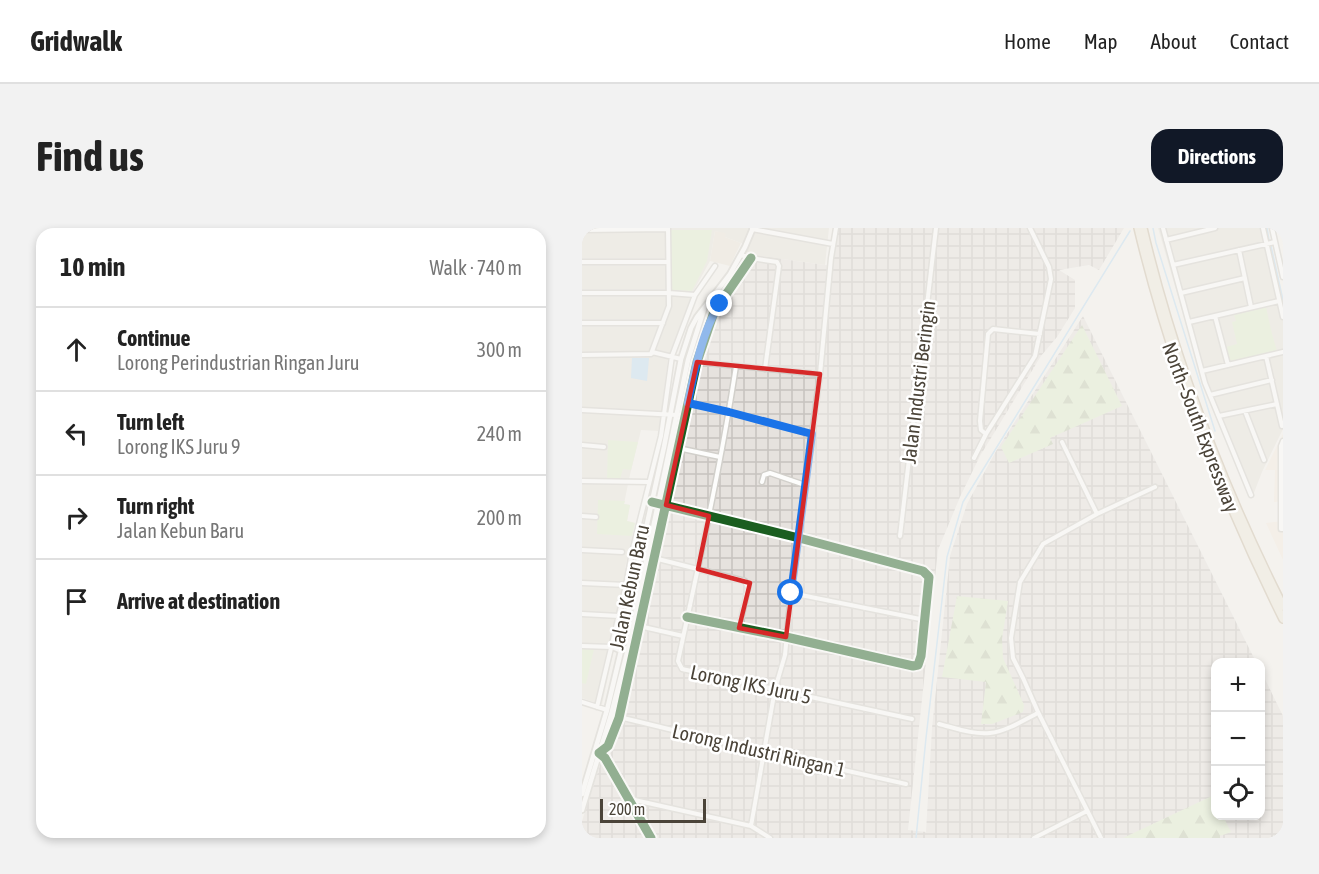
<!DOCTYPE html>
<html lang="en">
<head>
<meta charset="utf-8">
<style>
	:root { --surface:#fff; --page:#f2f2f2; --text:#222; --muted:#767676; --line:#e0e0e0; --accent:#111827 }
	body { margin:0; font-family:"Asap Condensed",sans-serif; background:var(--page); color:var(--text) }
	.controls { position:absolute; right:18px; bottom:18px; display:grid; overflow:hidden; border-radius:12px; box-shadow:0 3px 9px #0003 }
	.controls button { width:54px; height:54px; display:grid; place-items:center; padding:0; border:0; border-bottom:2px solid var(--line); background:var(--surface); color:var(--text); font:30px sans-serif }
	.scale { position:absolute; left:18px; bottom:15px; width:106px; box-sizing:border-box; padding-left:6px; border:3px solid #4b4439; border-top:0; font-size:16px; line-height:21px; white-space:nowrap; color:#4b4439; -webkit-text-stroke:4px #fff; paint-order:stroke }
	.stop { position:absolute; width:18px; height:18px; margin:-14px; border:4px solid #1a73e8; border-radius:50%; background:#fff }
	.stop.end { background:#1a73e8; border-color:#fff; box-shadow:0 2px 6px #0008 }
	.list { margin:0; padding:0; list-style:none }
	h2 { display:flex; justify-content:space-between; align-items:center; height:78px; margin:0; padding:0 24px; font-size:26px }
	h2 small { font-size:20px; font-weight:400; color:var(--muted) }
	.list li { display:grid; grid-template-columns:39px 1fr auto; gap:18px; align-items:center; box-sizing:border-box; height:84px; padding:0 24px; border-top:2px solid var(--line) }
	.list b { display:block; font-size:22px; white-space:nowrap }
	.list p { margin:0; font-size:20px; white-space:nowrap; color:var(--muted) }
	.list em { font-size:20px; font-style:normal; color:var(--muted) }
	.icon { flex:none; width:33px; height:33px; fill:none; stroke:currentColor; stroke-width:2; stroke-linecap:round; stroke-linejoin:round }
	.map { position:relative; flex:none; width:701px; height:610px; overflow:hidden; border-radius:18px }
	header { display:flex; align-items:center; gap:36px; box-sizing:border-box; height:84px; padding:0 30px; background:var(--surface); border-bottom:2px solid var(--line) }
	header strong { font-size:28px }
	nav { display:flex; gap:33px; margin-inline-start:auto; font-size:21px }
	.intro { display:flex; align-items:center; justify-content:space-between; box-sizing:border-box; height:144px; padding:0 36px }
	h1 { margin:0; font-size:42px }
	.button { padding:15px 27px; border-radius:18px; background:var(--accent); color:#fff; font-size:21px; font-weight:700 }
	main { display:flex; gap:36px; padding:0 36px }
	aside { flex:1; background:var(--surface); border-radius:18px; box-shadow:0 3px 9px #0003 }
	.map>svg:first-child { display:block }
	.residential { fill:#e7e4dc }
	.commercial { fill:#f3ebdf }
	.industrial { fill:url(#industrial-grid) }
	.education { fill:#eae5da }
	.forest { fill:url(#forest-firs) }
	.park { fill:#e1eecf }
	.water { fill:#c0ddf1 }
	.lines { fill:none; stroke-linecap:round; stroke-linejoin:round }
	.stream { stroke:#c0ddf1; stroke-width:1.5 }
	.minor-casing { stroke:#d2d0cb; stroke-width:7 }
	.tertiary-casing { stroke:#d2d0cb; stroke-width:8 }
	.motorway-casing { stroke:#ccbfa9; stroke-width:10 }
	.minor { stroke:#fdfdfc; stroke-width:4 }
	.tertiary { stroke:#fdfdfc; stroke-width:4.5 }
	.motorway { stroke:#ede8db; stroke-width:7 }
	.cycleway-casing { stroke:#fff; stroke-width:13 }
	.cycleway { stroke:#1b5e20; stroke-width:9 }
	.route { stroke:#1a73e8; stroke-width:8 }
	.marked { fill:none; stroke:#d62828; stroke-width:4.5; stroke-linejoin:round }
	.labels { text-anchor:middle; dominant-baseline:central; stroke-width:5; stroke-linejoin:round; paint-order:stroke }
	.street-label { font-size:20px; fill:#4b4439; stroke:#fff }
</style>
</head>
<body>
<header>
<strong>Gridwalk</strong>
<nav><a>Home</a><a>Map</a><a>About</a><a>Contact</a></nav>
</header>
<div class="intro"><h1>Find us</h1><a class="button">Directions</a></div>
<main>
<aside>
<h2>10 min<small>Walk · 740 m</small></h2>
<ul class="list">
<li><svg class="icon" aria-label="ahead" viewBox="0 0 24 24"><path d="M12 20V5M6 11l6-6 6 6"/></svg><div><b>Continue</b><p>Lorong Perindustrian Ringan Juru</p></div><em>300 m</em></li>
<li><svg class="icon" aria-label="left" viewBox="0 0 24 24"><path d="M17 20v-9H6M10 6l-5 5 5 5"/></svg><div><b>Turn left</b><p>Lorong IKS Juru 9</p></div><em>240 m</em></li>
<li><svg class="icon" aria-label="right" viewBox="0 0 24 24"><path d="M7 20v-9h11M14 6l5 5-5 5"/></svg><div><b>Turn right</b><p>Jalan Kebun Baru</p></div><em>200 m</em></li>
<li><svg class="icon" aria-label="arrive" viewBox="0 0 24 24"><path d="M6 21V4h12l-3 4 3 4H6"/></svg><div><b>Arrive at destination</b></div></li>
</ul>
</aside>
<div class="map">
<svg width="701" height="610" viewBox="0 0 701 610">
	<defs>
		<pattern id="industrial-grid" width="8" height="8" patternUnits="userSpaceOnUse" patternTransform="scale(1.5)"><rect width="8" height="8" fill="#e6e2de"/><path d="M0 4h8M4 0v8" fill="none" stroke="#c7c3bf"/></pattern>
		<pattern id="forest-firs" width="22" height="20" patternUnits="userSpaceOnUse" patternTransform="scale(1.5)"><rect width="22" height="20" fill="#e1eecf"/><path d="M5 1l3.5 6h-7zM16 11l3.5 6h-7z" fill="#c3cdb2"/></pattern>
	</defs>
	<rect width="100%" height="100%" fill="#f4f2ee"/>
	<path class="residential" d="M0 0H247L243 37 164 26 167 18 143 9V6L133 3 128 33 111 64 86 130 79 190 76 203 59 202 47 251 42 276 48 277 45 293 53 295 43 340 49 341 20 477 0 470Z
		M576 0H683L701 78V201L680 244 670 270 622 158Z"/>
	<path class="commercial" d="M701 206V273L692 274 693 242H683Z
		M701 293V332L684 295Z"/>
	<path class="industrial" d="M256 0H542L517 42 507 37 477 42 493 52V80L475 109 459 128 398 228 378 269 356 322 326 602 344 604 350 500 368 328 385 276 414 223 501 88 674 434H634V588H678L679 443 701 488V610H0V593L24 519 38 467 110 134 129 81 164 26 250 38Z"/>
	<path class="education" d="M133 3 144 5 143 9 159 15 148 38 128 33Z"/>
	<path class="forest" d="M500 97 540 178 468 210 471 216 427 235 419 219Z
		M375 368 426 373 420 411 421 430 442 477 441 484 410 496H399L404 454 360 449Z
		M630 568 633 574 634 588H641L649 604 638 608V610H541Z"/>
	<path class="park" d="M88 2H130L125 33 110 63 90 62Z
		M684 79 690 106 695 123 651 134 647 131 644 119 655 116 650 94 654 93 652 87Z
		M26 212 56 214 49 242 41 241 38 251 25 250Z
		M16 272 43 273 42 276 48 277 45 293 53 295 50 308 15 306Z
		M0 421H12L4 456 0 455Z"/>
	<path class="water" d="M50 130H67L65 153 49 150Z"/>
	<g class="lines">
		<path class="stream" d="M571 0 574 15 633 203
			M685 0 687 12
			M689 18 701 72
			M334 610 344 510 365 329 381 274 548 3"/>
		<defs>
			<path id="minor" d="M581 0 623 155 669 267
				M681 0 701 89
				M690 0 701 49
				M170 1 251 16
				M0 2 86 1
				M584 12 633 0
				M657 22 669 79
				M159 27 169 30 195 34 197 38 183 141
				M0 34H86
				M591 37 693 14
				M0 65H87L113 67
				M599 65 663 50
				M633 88 646 137
				M607 94 697 73
				M0 95H81
				M70 124 99 131
				M0 127 69 126 87 78 86 0
				M684 128 700 198
				M115 134 238 146
				M154 138C139 237 117 335 96 433L100 441 330 491
				M620 143 701 124
				M628 167 690 152
				M106 175 147 184 229 206
				M0 182 95 187
				M663 183 682 232
				M637 188 695 176
				M404 206 399 202 398 193 406 106 411 101 458 106
				M701 213 699 218V301H701
				M480 214 515 286
				M0 217 22 219
				M96 220 138 229
				M392 230 404 206 453 128 469 51 467 39 448 0
				M0 253 67 254
				M180 254 182 247 188 245 223 257
				M70 274 217 310 341 343 347 349 339 428 336 437 331 438 204 409 105 389
				M0 288 14 289
				M318 308 354 0
				M0 322 40 324
				M72 330 163 353 166 360 157 400
				M0 355 44 357
				M209 365 343 392
				M0 386 37 388
				M57 398 101 408
				M0 418 30 419 39 423
				M0 474 25 482
				M15 479 44 357 50 324 79 208 90 128 113 67 133 38
				M29 487 181 524 324 556
				M357 496C373 500 392 507 408 505 425 503 442 492 456 485
				M48 571 169 598 188 610
				M169 598 193 461 203 427 209 365 238 146 249 30 254 0
				M69 610 23 530 17 525 26 518 37 490 115 134 132 84 169 30
				M452 610 505 583
				M519 610 456 484 441 450 431 430 429 410 438 354 461 316 515 286 573 259
				M695 610 701 607"/>
			<path id="tertiary" d="M0 566 25 482 39 423 53 350 82 219 99 131 109 100 115 89 148 46 163 19 171 0
				M0 582 29 487 45 425 106 132 122 81"/>
			<path id="motorway" d="M556 0C589 138 638 264 701 391
				M561 0C592 131 640 257 701 378"/>
		</defs>
		<use href="#minor" class="minor-casing"/>
		<use href="#tertiary" class="tertiary-casing"/>
		<use href="#motorway" class="motorway-casing"/>
		<use href="#minor" class="minor"/>
		<use href="#tertiary" class="tertiary"/>
		<use href="#motorway" class="motorway"/>
		<defs>
			<path id="cycleway" d="M70 274 217 310 341 343 347 349 339 428 336 437 331 438 204 409 105 389
				M69 610 23 530 17 525 26 518 37 490 115 134 132 84 169 30"/>
		</defs>
		<use href="#cycleway" class="cycleway-casing"/>
		<use href="#cycleway" class="cycleway"/>
	</g>
	<g class="lines">
		<path class="route" d="M138 76C121 100 112 145 106 175L147 184 230 206 209 365"/>
	</g>
	<path d="M0 0H701V610H0ZM115 134 238 146 204 409 157 400 168 355 116 341 127 288 84 277Z" fill="#f4f2ee" fill-opacity=".55" fill-rule="evenodd"/>
	<path class="marked" d="M115 134 238 146 204 409 157 400 168 355 116 341 127 288 84 277Z"/>
	<g class="labels">
		<g class="street-label">
			<text transform="translate(336 154) rotate(-83)">Jalan Industri Beringin</text>
			<text transform="translate(619 199) rotate(69)">North–South Expressway</text>
			<text transform="translate(47 359) rotate(-78)">Jalan Kebun Baru</text>
			<text transform="translate(169 456) rotate(12)">Lorong IKS Juru 5</text>
			<text transform="translate(177 522) rotate(13)">Lorong Industri Ringan 1</text>
		</g>
	</g>
</svg>
<div class="controls">
<button>+</button>
<button>−</button>
<button><svg class="icon" aria-label="locate" viewBox="0 0 24 24"><circle cx="12" cy="12" r="6"/><path d="M12 2v4M12 18v4M2 12h4M18 12h4"/></svg></button>
</div>
<div class="scale">200 m</div>
<div class="stop" style="left:209px;top:365px"></div>
<div class="stop end" style="left:138px;top:76px"></div>
</div>
</main>
</body>
</html>
